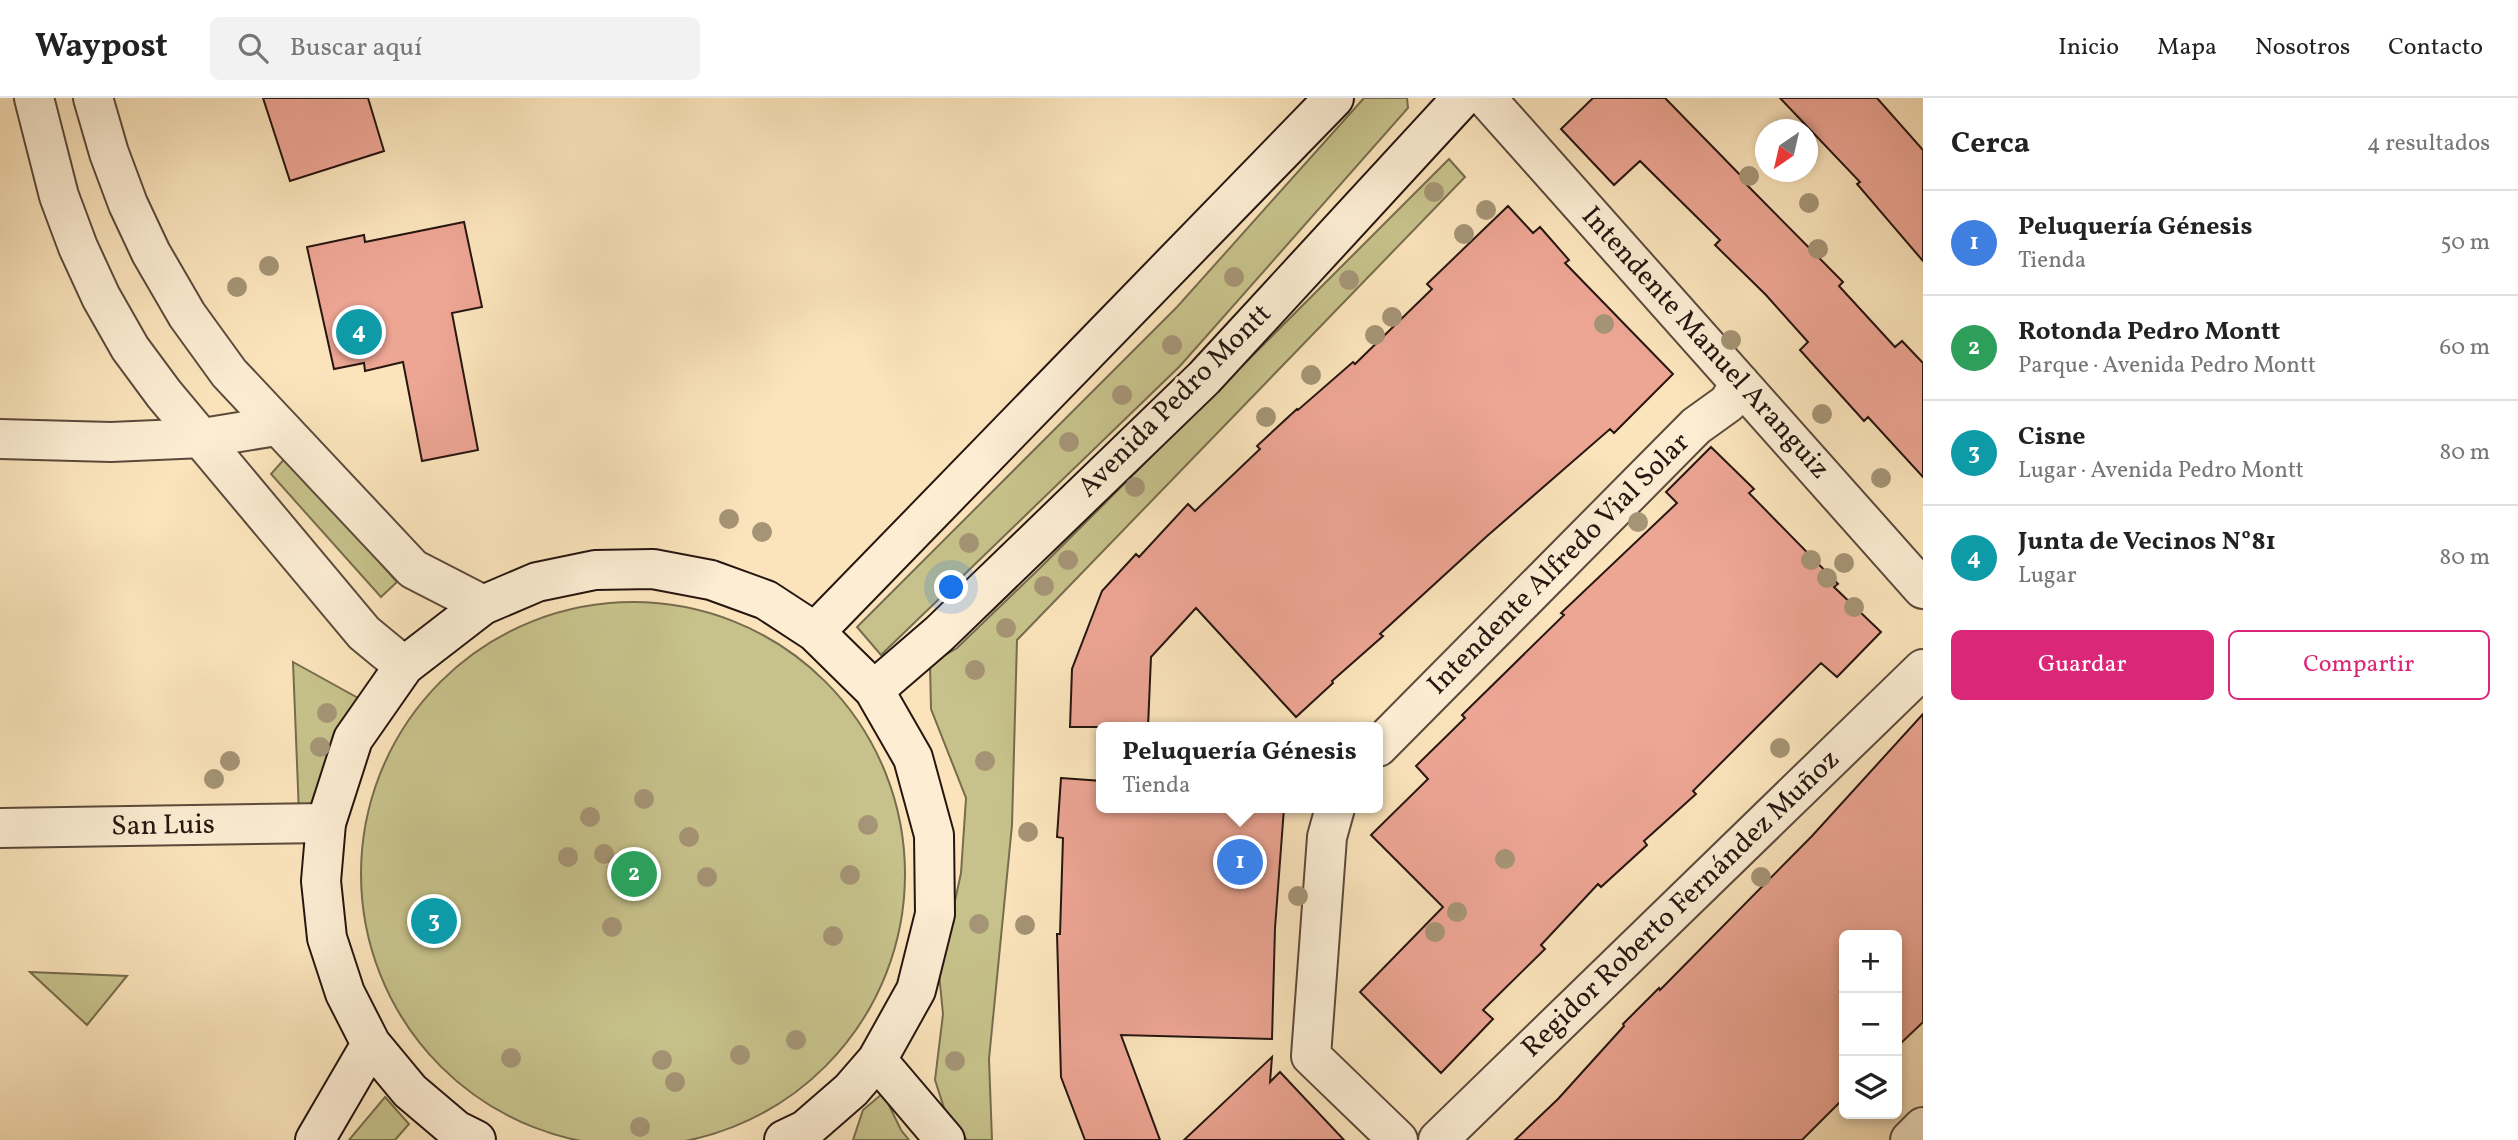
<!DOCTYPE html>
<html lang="es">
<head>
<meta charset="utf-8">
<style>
	:root { --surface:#fff; --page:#f2f2f2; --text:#222; --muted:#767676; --line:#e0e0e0; --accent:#db2777 }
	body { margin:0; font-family:Vollkorn,serif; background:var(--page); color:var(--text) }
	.controls { position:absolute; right:21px; bottom:21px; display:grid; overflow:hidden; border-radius:10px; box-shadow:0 4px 10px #0003 }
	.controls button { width:63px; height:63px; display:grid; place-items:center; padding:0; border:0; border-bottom:2px solid var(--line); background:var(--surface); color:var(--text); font:35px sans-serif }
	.compass { position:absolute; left:1755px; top:21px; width:63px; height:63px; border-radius:50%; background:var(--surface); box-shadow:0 4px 10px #0003; rotate:214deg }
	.you { position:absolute; left:952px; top:490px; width:24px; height:24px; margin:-18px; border:5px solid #fff; border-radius:50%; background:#1a73e8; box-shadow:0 0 0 10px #1a73e833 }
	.badge { display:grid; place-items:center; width:46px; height:46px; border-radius:50%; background:var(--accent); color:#fff; font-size:23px; font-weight:700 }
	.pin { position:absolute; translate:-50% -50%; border:4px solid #fff; box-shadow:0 2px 7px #0006 }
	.popup { position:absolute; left:1096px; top:624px; width:287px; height:91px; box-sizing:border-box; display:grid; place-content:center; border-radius:10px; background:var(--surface); filter:drop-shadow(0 2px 5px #0005); font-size:23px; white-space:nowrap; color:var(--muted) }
	.popup b { font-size:26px; color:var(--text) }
	.popup::after { content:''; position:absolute; left:50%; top:100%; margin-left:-14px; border:14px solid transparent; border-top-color:var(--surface) }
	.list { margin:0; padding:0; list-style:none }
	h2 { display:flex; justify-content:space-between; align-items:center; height:91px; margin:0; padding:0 28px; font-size:30px }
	h2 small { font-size:23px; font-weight:400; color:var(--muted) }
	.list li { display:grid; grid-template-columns:46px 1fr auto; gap:21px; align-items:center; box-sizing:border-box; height:105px; padding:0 28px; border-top:2px solid var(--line) }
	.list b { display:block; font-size:26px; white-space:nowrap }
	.list p { margin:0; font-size:23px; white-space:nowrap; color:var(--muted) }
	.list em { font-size:23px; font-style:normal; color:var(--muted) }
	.actions { display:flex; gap:14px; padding:21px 28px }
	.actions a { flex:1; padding:16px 0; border:2px solid var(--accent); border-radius:10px; text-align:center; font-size:24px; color:var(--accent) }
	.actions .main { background:var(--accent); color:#fff }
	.icon { flex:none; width:38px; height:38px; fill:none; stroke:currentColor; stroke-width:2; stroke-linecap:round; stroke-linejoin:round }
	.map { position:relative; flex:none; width:1923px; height:1042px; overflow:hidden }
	header { display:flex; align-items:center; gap:42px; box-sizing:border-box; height:98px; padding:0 35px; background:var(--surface); border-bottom:2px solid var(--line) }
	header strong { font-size:33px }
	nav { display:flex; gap:38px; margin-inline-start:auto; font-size:24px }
	.search { width:490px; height:63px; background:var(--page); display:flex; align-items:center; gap:18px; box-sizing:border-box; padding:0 24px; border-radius:10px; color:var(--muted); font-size:26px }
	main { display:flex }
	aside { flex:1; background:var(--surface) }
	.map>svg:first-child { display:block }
	.green { fill:#c7c28b; stroke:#766c4e; stroke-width:2 }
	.building { fill:#eda594; stroke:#261610; stroke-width:2 }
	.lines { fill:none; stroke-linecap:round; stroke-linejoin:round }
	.minor-casing { stroke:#5b4a3b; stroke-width:42 }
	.tertiary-casing { stroke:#5b4a3b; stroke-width:42 }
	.secondary-casing { stroke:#261610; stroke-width:42 }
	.minor { stroke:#fcedd3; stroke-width:38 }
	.tertiary { stroke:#fcedd3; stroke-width:38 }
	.secondary { stroke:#fcedd3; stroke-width:38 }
	.tree { fill:#a59475 }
	.labels { text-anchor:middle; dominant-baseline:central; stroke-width:7; stroke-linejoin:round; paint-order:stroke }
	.street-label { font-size:28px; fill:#261610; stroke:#fcedd3 }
</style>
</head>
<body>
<header>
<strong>Waypost</strong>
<div class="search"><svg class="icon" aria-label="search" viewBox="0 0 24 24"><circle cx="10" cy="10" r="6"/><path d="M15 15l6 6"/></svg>Buscar aquí</div>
<nav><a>Inicio</a><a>Mapa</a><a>Nosotros</a><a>Contacto</a></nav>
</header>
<main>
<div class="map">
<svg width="1923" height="1042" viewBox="0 0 1923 1042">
	<rect width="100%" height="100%" fill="#fbe4bc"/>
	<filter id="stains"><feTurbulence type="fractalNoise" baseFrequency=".00286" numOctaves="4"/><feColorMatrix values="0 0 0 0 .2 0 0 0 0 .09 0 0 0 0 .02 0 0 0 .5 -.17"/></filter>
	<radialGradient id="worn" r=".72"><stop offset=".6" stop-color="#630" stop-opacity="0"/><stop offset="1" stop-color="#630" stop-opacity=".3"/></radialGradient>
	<path class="green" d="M1364 0H1407L1408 10 1180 268 881 557 857 529 1177 209Z
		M1449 61 1465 79 1017 542 1012 727 989 961 992 1042H967L945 1013 935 982 943 916 939 876 961 775 966 700 931 611 930 566 957 550 1040 470Z
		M286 359 397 484 381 499 271 376Z
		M361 776a272 272 0 1 1 544 0a272 272 0 1 1-544 0Z
		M293 564 358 600 333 693 299 716Z
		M30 874 127 878 87 927Z
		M883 995 901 1032 909 1042H853L863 1012Z
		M385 999 409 1026 395 1042H349Z"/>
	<path class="building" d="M263 0H368L384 53 290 83Z
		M1593 0H1665L1747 84 1746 86 1843 184 1839 188 1895 249 1902 243 1923 265V379L1868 319 1864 323 1800 252 1808 244 1766 197 1715 147 1720 142 1640 63 1614 87 1561 31Z
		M1780 0H1877L1923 52V163L1857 86 1860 84Z
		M1508 108 1533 135 1540 129 1569 162 1565 165 1673 276 1614 335 1610 331 1486 439 1380 536 1383 538 1332 583 1333 585 1296 619 1196 510 1151 559 1148 629H1070L1072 571 1102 493 1136 456 1139 459 1188 406 1195 413 1260 351 1257 348 1297 311 1298 312 1353 264 1355 266 1432 191 1427 186Z
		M464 124 482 209 452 215 478 352 422 363 403 264 365 273 364 265 334 271 307 149 364 137 365 144Z
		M1711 349 1754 391 1749 395 1838 486 1834 489 1881 534 1837 579 1821 565 1693 693 1696 696 1644 743 1647 747 1601 789 1598 786 1541 847 1545 851 1483 912 1493 921 1441 975 1360 894 1443 809 1371 737 1428 681 1416 668 1465 620 1462 617 1564 517 1561 515 1677 405 1666 394Z
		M1923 616V924L1897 949V837H1844V1000L1802 1042H1515L1558 1001 1624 928 1623 926 1659 890 1660 892 1812 738Z
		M1061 680 1102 683V710H1284L1275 830 1272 941 1121 937 1160 1042H1085L1061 979 1057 836H1060L1063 740 1057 739Z
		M1272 959 1270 984 1280 974 1344 1042H1184Z"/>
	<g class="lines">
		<defs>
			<path id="minor" d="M1486 0 1923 491
				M0 341 111 344 203 340 276 328
				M1378 649 1696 328 1728 305 1740 285
				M1335 710 1327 739 1311 958 1398 1042
				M1438 1042 1923 571
				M1910 1042 1923 1029"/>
			<path id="tertiary" d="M34 0 59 98 78 149 101 199 130 250 164 296 364 535 404 568
				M93 0 109 55 128 106 151 155 187 217 229 275 413 471 483 507
				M0 730 326 725"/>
			<path id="secondary" d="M815 534 1334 0
				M874 592 939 536 1204 280 1462 0
				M877 962 945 1042
				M315 1042 371 946
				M476 1042 456 1032 410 993 371 946 345 895 327 840 321 783 326 725 353 641 404 568 483 507 537 484 595 472 653 471 711 482 766 502 815 534 874 592 913 660 934 737 935 816 916 892 877 962 851 992 805 1032 784 1042"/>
		</defs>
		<use href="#minor" class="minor-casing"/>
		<use href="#tertiary" class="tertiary-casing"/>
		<use href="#secondary" class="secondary-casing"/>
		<use href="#minor" class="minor"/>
		<use href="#tertiary" class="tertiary"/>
		<use href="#secondary" class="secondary"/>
	</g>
	<g class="tree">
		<circle cx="1749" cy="78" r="10"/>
		<circle cx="1434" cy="94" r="10"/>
		<circle cx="1809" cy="105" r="10"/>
		<circle cx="1486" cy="112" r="10"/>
		<circle cx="1464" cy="136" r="10"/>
		<circle cx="1818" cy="151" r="10"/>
		<circle cx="269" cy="168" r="10"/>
		<circle cx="1234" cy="179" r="10"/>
		<circle cx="1349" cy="182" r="10"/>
		<circle cx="237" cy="189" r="10"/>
		<circle cx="1392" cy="219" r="10"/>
		<circle cx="1604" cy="226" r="10"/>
		<circle cx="1375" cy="237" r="10"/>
		<circle cx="1731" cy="242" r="10"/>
		<circle cx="1172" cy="247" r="10"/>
		<circle cx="1311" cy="277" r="10"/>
		<circle cx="1122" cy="297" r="10"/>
		<circle cx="1822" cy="316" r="10"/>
		<circle cx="1266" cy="319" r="10"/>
		<circle cx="1069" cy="344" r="10"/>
		<circle cx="1881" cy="380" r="10"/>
		<circle cx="1135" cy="389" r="10"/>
		<circle cx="729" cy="421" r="10"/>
		<circle cx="1638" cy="424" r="10"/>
		<circle cx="762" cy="434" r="10"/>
		<circle cx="969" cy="445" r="10"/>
		<circle cx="1068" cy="462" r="10"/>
		<circle cx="1811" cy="462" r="10"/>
		<circle cx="1844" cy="465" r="10"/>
		<circle cx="1827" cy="480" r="10"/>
		<circle cx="1044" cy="488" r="10"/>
		<circle cx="1854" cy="509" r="10"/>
		<circle cx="1006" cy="530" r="10"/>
		<circle cx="975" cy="572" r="10"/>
		<circle cx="327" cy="615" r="10"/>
		<circle cx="320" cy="649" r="10"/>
		<circle cx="1780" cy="650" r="10"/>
		<circle cx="230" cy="663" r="10"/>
		<circle cx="985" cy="663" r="10"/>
		<circle cx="214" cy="681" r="10"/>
		<circle cx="644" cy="701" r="10"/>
		<circle cx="590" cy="719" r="10"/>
		<circle cx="868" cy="727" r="10"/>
		<circle cx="1028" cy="734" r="10"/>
		<circle cx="689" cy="739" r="10"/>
		<circle cx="604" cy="756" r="10"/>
		<circle cx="568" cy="759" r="10"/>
		<circle cx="1505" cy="761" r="10"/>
		<circle cx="850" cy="777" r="10"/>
		<circle cx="707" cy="779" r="10"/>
		<circle cx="1761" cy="779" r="10"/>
		<circle cx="1298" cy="798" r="10"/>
		<circle cx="1457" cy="814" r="10"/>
		<circle cx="979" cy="826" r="10"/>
		<circle cx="1025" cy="827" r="10"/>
		<circle cx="612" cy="829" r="10"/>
		<circle cx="1435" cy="834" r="10"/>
		<circle cx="833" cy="838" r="10"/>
		<circle cx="796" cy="942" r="10"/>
		<circle cx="740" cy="957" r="10"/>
		<circle cx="511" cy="960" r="10"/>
		<circle cx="662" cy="962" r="10"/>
		<circle cx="955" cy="963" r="10"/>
		<circle cx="675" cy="984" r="10"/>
		<circle cx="640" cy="1029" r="10"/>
	</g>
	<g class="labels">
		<g class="street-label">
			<text transform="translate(1705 245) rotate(48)">Intendente Manuel Aranguiz</text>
			<text transform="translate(1175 303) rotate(-45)">Avenida Pedro Montt</text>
			<text transform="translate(1559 466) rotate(-45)">Intendente Alfredo Vial Solar</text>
			<text transform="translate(163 728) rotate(-1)">San Luis</text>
			<text transform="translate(1681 806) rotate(-44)">Regidor Roberto Fernández Muñoz</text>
		</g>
	</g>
	<rect width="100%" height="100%" filter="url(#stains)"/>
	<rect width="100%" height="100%" fill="url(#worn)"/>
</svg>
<div class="controls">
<button>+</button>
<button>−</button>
<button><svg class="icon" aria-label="layers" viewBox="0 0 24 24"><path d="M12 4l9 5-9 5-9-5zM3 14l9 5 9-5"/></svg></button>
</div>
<svg class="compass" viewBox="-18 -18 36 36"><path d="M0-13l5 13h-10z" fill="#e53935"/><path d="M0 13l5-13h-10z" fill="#767676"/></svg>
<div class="you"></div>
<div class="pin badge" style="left:1240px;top:764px;background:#3f7fe0">1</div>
<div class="popup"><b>Peluquería Génesis</b>Tienda</div>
<div class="pin badge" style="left:634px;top:776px;background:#2e9e5b">2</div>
<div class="pin badge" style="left:434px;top:823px;background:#0f9aa8">3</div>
<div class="pin badge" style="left:359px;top:234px;background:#0f9aa8">4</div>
</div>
<aside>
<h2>Cerca<small>4 resultados</small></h2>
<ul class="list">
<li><span class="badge" style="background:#3f7fe0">1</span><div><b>Peluquería Génesis</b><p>Tienda</p></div><em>50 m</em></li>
<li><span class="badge" style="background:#2e9e5b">2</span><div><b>Rotonda Pedro Montt</b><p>Parque · Avenida Pedro Montt</p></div><em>60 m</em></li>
<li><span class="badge" style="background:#0f9aa8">3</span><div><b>Cisne</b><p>Lugar · Avenida Pedro Montt</p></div><em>80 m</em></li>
<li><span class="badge" style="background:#0f9aa8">4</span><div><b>Junta de Vecinos N°81</b><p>Lugar</p></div><em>80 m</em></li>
</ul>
<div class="actions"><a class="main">Guardar</a><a>Compartir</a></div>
</aside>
</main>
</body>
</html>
